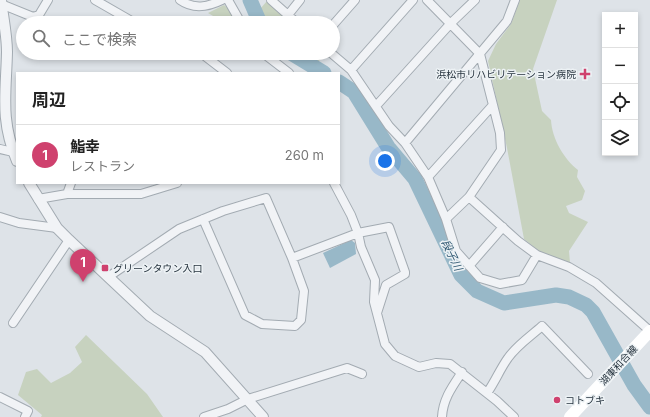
<!DOCTYPE html>
<html lang="ja">
<head>
<meta charset="utf-8">
<style>
	:root { --surface:#fff; --page:#f6f6f6; --text:#222; --muted:#767676; --line:#e0e0e0; --accent:#cf416e }
	body { margin:0; font-family:Inter,"Noto Sans JP",sans-serif; background:var(--page); color:var(--text) }
	.controls { position:absolute; right:12px; top:12px; display:grid; overflow:hidden; border-radius:0px; box-shadow:0 2px 6px #0003 }
	.controls button { width:36px; height:36px; display:grid; place-items:center; padding:0; border:0; border-bottom:1px solid var(--line); background:var(--surface); color:var(--text); font:20px sans-serif }
	.you { position:absolute; left:385px; top:161px; width:14px; height:14px; margin:-10px; border:3px solid #fff; border-radius:50%; background:#1a73e8; box-shadow:0 0 0 6px #1a73e833 }
	.badge { display:grid; place-items:center; width:26px; height:26px; border-radius:50%; background:var(--accent); color:#fff; font-size:13px; font-weight:700 }
	.pin { position:absolute; translate:-50% -33px; filter:drop-shadow(0 1px 2px #0008) }
	.pin::after { content:''; position:absolute; top:21px; width:14px; height:12px; background:inherit; clip-path:polygon(0 0,100% 0,50% 100%) }
	.list { margin:0; padding:0; list-style:none }
	h2 { display:flex; justify-content:space-between; align-items:center; height:52px; margin:0; padding:0 16px; font-size:17px }
	h2 small { font-size:13px; font-weight:400; color:var(--muted) }
	.list li { display:grid; grid-template-columns:26px 1fr auto; gap:12px; align-items:center; box-sizing:border-box; height:60px; padding:0 16px; border-top:1px solid var(--line) }
	.list b { display:block; font-size:15px; white-space:nowrap }
	.list p { margin:0; font-size:13px; white-space:nowrap; color:var(--muted) }
	.list em { font-size:13px; font-style:normal; color:var(--muted) }
	.icon { flex:none; width:22px; height:22px; fill:none; stroke:currentColor; stroke-width:2; stroke-linecap:round; stroke-linejoin:round }
	.map { position:relative; flex:none; width:650px; height:417px; overflow:hidden }
	.search { position:absolute; background:var(--surface); box-shadow:0 2px 6px #0003; left:16px; top:16px; width:324px; height:44px; display:flex; align-items:center; gap:10px; box-sizing:border-box; padding:0 14px; border-radius:22px; color:var(--muted); font-size:15px }
	.panel { position:absolute; background:var(--surface); box-shadow:0 2px 6px #0003; left:16px; top:72px; width:324px; height:112px; border-radius:0px }
	.map>svg:first-child { display:block }
	.green { fill:#c7d2bf }
	.water { fill:#98b8c8 }
	.lines { fill:none; stroke-linecap:round; stroke-linejoin:round }
	.river { stroke:#98b8c8; stroke-width:15 }
	.minor-casing { stroke:#a3abb2; stroke-width:10 }
	.tertiary-casing { stroke:#a3abb2; stroke-width:12 }
	.minor { stroke:#f1f3f6; stroke-width:8 }
	.tertiary { stroke:#f1f3f6; stroke-width:10 }
	.secondary { stroke:#fff; stroke-width:12 }
	.poi-dot { fill:#cf416e; stroke:#edf2f5; stroke-width:1.5 }
	.labels { text-anchor:middle; dominant-baseline:central; stroke-width:3; stroke-linejoin:round; paint-order:stroke }
	.poi-label { font-size:10px; fill:#27343f; stroke:#edf2f5; text-anchor:start }
	.street-label { font-size:10px; fill:#27343f; stroke:#edf2f5 }
	.water-label { font-size:11px; font-style:italic; fill:#315973; stroke:#edf2f5 }
</style>
</head>
<body>
<div class="map">
<svg width="650" height="417" viewBox="0 0 650 417">
	<rect width="100%" height="100%" fill="#dee3e8"/>
	<path class="green" d="M520 0H557L533 69 542 111 551 120C552 139 564 159 578 170L577 177 585 191 582 200 566 206 569 213 588 222 569 251 570 263 540 252 524 239 507 148 488 61 496 44 511 24Z
		M267 1 291 23H268L260 9Z
		M224 5 229 9 235 23H225L208 13Z
		M298 53H325L318 62 305 58Z
		M86 335 147 394 163 417H41L42 415 18 395 26 372 37 369 51 383 70 373 82 362 75 347Z"/>
	<path class="water" d="M351 240 355 243 356 254 330 268 323 253Z"/>
	<g class="lines">
		<path class="river" d="M250 0 260 23
			M291 53 324 73
			M339 82 354 92 388 147 415 179 461 275 477 291 504 303 556 295 569 297 586 305 593 312 634 385 650 407"/>
		<defs>
			<path id="minor" d="M95 0 135 23
				M180 0C194 10 208 7 222 0
				M228 0 241 23
				M271 0 297 23
				M1 4 33 17 39 15 48 0
				M288 15 300 0
				M333 25 355 0
				M201 53 227 73
				M263 53 289 73
				M331 53 351 70 389 126 405 143 507 21 515 0
				M351 70 413 0
				M376 106 451 23 475 0
				M405 143 428 177 493 105 480 54 427 0
				M0 149 13 152
				M428 177 446 219 469 197 501 150 500 133 493 105
				M334 183 351 215 358 233 361 247 375 280 374 302 385 344 395 356 419 367 436 363 450 364 497 401 514 417
				M67 194 71 183
				M469 197 518 241 537 255 569 267 596 283 650 331
				M38 199 67 194H141L177 183
				M0 217 19 223 57 228
				M446 219 456 251 480 278 500 284 522 280 537 255
				M292 258 358 233 389 227 405 272V274L386 285 377 313
				M469 266 503 227
				M108 277 179 229 223 211 266 198 292 258 304 291 301 320 295 326 262 324 245 315 203 219
				M13 323 69 240
				M487 393C495 382 500 369 508 358 517 345 531 336 542 326L588 374
				M0 397 28 411 25 417
				M204 417 228 409 248 399 347 368 362 374
				M442 417C443 399 452 387 462 372"/>
			<path id="tertiary" d="M1 0C3 17 7 35 7 52 6 94 0 120 17 161
				M29 183 57 228 69 240 150 316 205 352 263 417"/>
		</defs>
		<use href="#minor" class="minor-casing"/>
		<use href="#tertiary" class="tertiary-casing"/>
		<use href="#minor" class="minor"/>
		<use href="#tertiary" class="tertiary"/>
		<path class="secondary" d="M570 417 650 331"/>
	</g>
	<g class="poi-dot">
		<path d="M583 68h4v4h4v4h-4v4h-4v-4h-4v-4h4z"/>
		<rect x="101" y="264" width="8" height="8" rx="2"/>
		<circle cx="557" cy="400" r="4"/>
	</g>
	<g class="labels">
		<g class="poi-label">
			<text x="576" y="74" text-anchor="end">浜松市リハビリテーション病院</text>
			<text x="113" y="268">グリーンタウン入口</text>
			<text x="565" y="400">コトブキ</text>
		</g>
		<g class="street-label">
			<text transform="translate(618 365) rotate(-47)">湖東和合線</text>
		</g>
		<g class="water-label">
			<text transform="translate(452 255) rotate(64)">段子川</text>
		</g>
	</g>
</svg>
<div class="controls">
<button>+</button>
<button>−</button>
<button><svg class="icon" aria-label="locate" viewBox="0 0 24 24"><circle cx="12" cy="12" r="6"/><path d="M12 2v4M12 18v4M2 12h4M18 12h4"/></svg></button>
<button><svg class="icon" aria-label="layers" viewBox="0 0 24 24"><path d="M12 4l9 5-9 5-9-5zM3 14l9 5 9-5"/></svg></button>
</div>
<div class="you"></div>
<div class="pin badge" style="left:83px;top:282px">1</div>
<div class="search"><svg class="icon" aria-label="search" viewBox="0 0 24 24"><circle cx="10" cy="10" r="6"/><path d="M15 15l6 6"/></svg>ここで検索</div>
<section class="panel">
<h2>周辺<small></small></h2>
<ul class="list">
<li><span class="badge">1</span><div><b>鮨幸</b><p>レストラン</p></div><em>260 m</em></li>
</ul>
</section>
</div>
</body>
</html>
